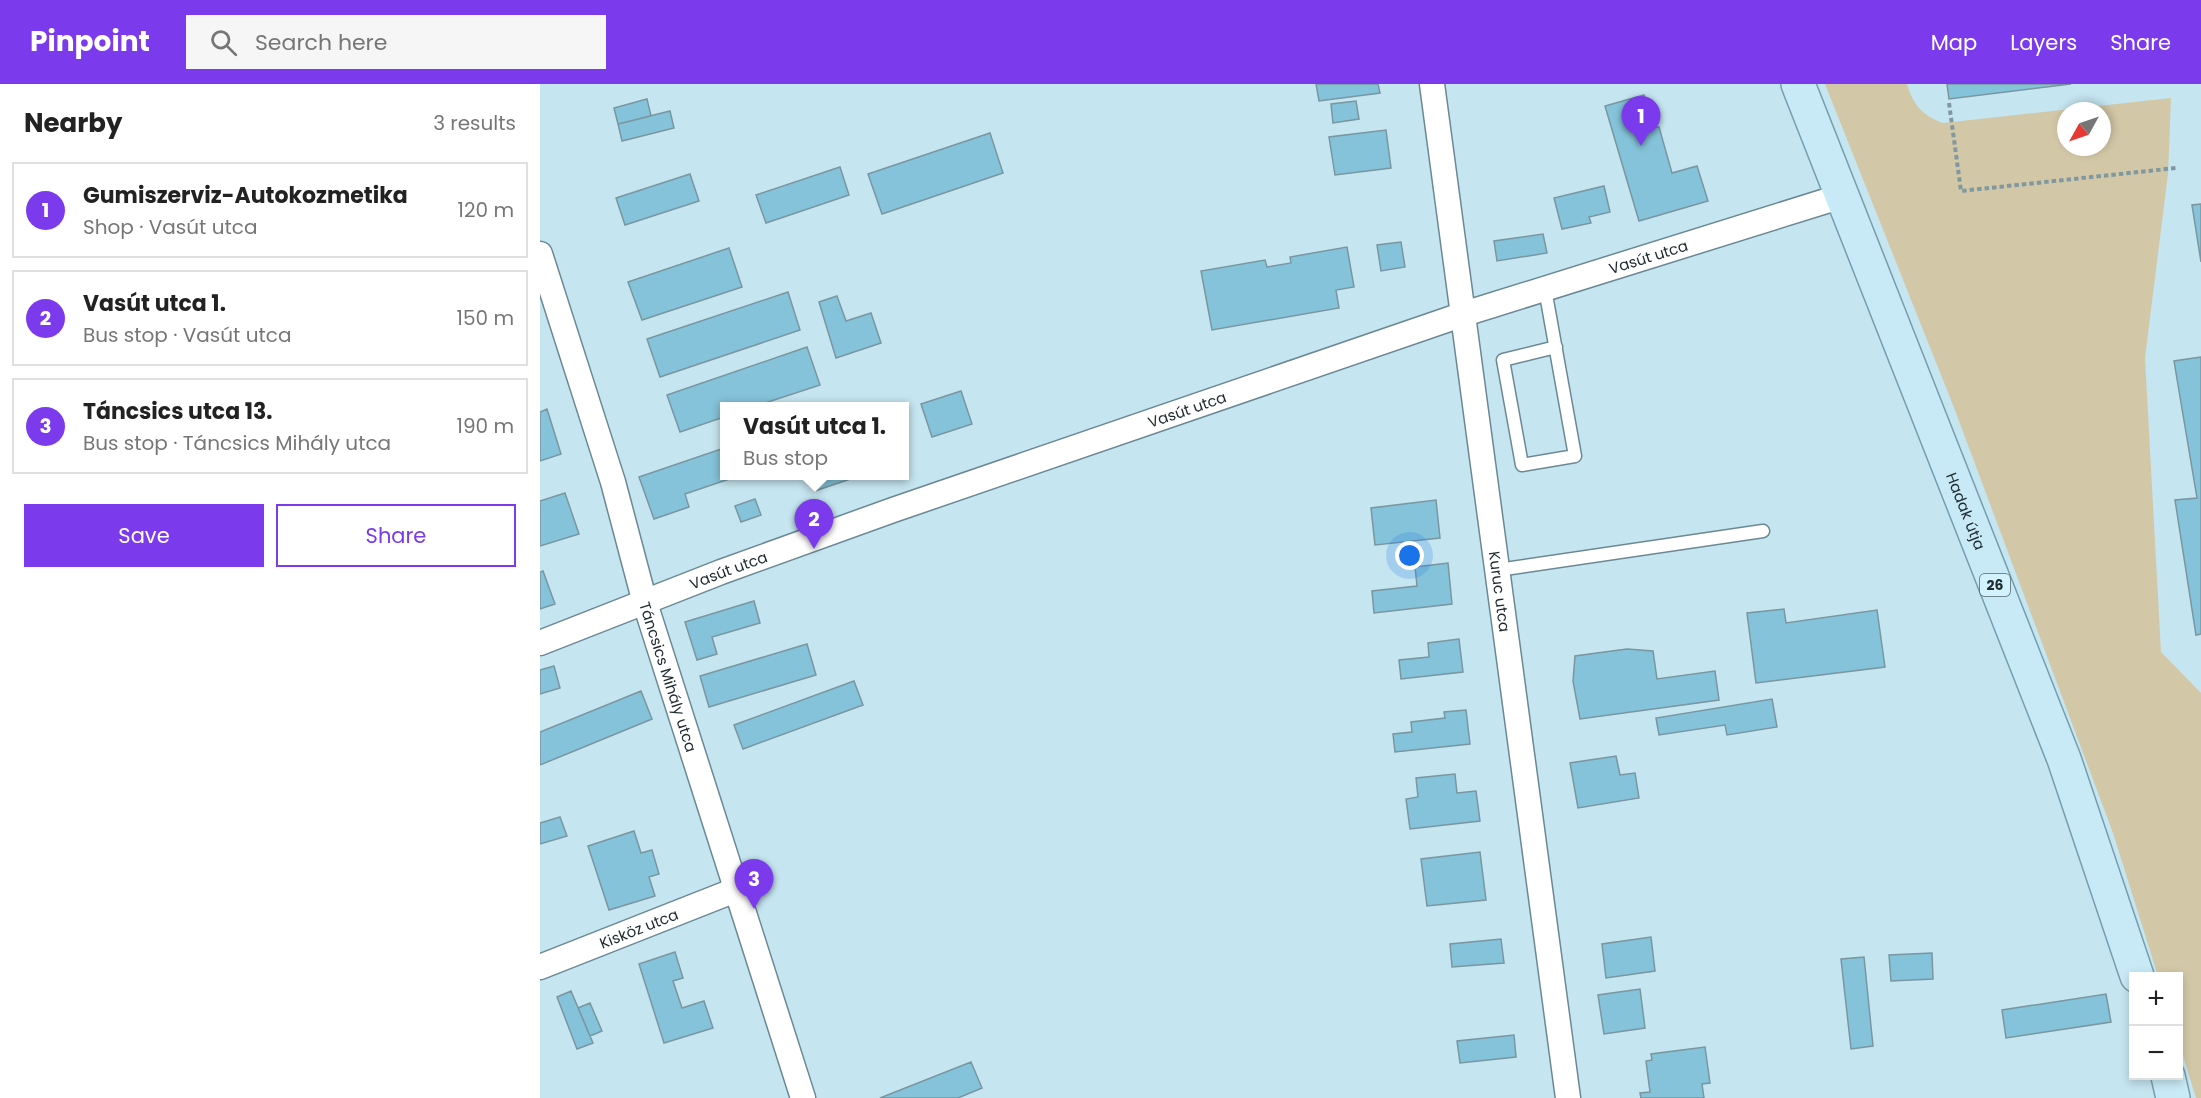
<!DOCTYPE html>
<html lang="en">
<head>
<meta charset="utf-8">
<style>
	:root { --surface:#fff; --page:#f6f6f6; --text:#222; --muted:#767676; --line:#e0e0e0; --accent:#7c3aed }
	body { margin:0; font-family:Poppins,sans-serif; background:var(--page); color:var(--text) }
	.controls { position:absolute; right:18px; bottom:18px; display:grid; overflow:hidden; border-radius:0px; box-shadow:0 3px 9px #0003 }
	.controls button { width:54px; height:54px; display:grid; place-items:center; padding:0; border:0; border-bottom:2px solid var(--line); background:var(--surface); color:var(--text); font:30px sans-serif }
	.compass { position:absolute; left:1517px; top:18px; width:54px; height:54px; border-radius:50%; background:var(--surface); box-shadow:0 3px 9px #0003; rotate:230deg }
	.you { position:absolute; left:870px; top:472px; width:21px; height:21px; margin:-15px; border:4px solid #fff; border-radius:50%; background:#1a73e8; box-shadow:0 0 0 9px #1a73e833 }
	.badge { display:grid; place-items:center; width:39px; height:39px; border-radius:50%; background:var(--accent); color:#fff; font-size:20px; font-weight:700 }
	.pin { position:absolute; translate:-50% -50px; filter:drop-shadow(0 2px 3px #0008) }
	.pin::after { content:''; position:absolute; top:32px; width:21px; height:18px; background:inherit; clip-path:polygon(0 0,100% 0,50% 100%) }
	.popup { position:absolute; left:180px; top:318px; width:189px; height:78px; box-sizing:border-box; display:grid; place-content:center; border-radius:0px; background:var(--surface); filter:drop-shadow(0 2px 4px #0005); font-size:20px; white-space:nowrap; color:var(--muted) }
	.popup b { font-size:22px; color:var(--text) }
	.popup::after { content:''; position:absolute; left:50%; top:100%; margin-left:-12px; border:12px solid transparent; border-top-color:var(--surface) }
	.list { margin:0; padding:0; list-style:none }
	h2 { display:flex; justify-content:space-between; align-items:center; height:78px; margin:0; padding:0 24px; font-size:26px }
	h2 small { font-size:20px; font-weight:400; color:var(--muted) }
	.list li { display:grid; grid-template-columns:39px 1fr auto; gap:18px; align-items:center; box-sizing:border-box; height:96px; margin:0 12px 12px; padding:0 12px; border:2px solid var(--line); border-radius:0px }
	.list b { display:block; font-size:22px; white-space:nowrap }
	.list p { margin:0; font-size:20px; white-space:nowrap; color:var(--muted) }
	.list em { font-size:20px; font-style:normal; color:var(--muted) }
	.actions { display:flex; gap:12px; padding:18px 24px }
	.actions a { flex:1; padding:14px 0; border:2px solid var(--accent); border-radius:0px; text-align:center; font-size:21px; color:var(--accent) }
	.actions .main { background:var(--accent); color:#fff }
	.icon { flex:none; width:33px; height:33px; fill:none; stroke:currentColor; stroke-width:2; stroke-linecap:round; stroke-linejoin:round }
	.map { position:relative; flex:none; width:1661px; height:1014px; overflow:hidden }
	header { display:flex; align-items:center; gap:36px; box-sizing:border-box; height:84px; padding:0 30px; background:var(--accent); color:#fff }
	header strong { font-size:28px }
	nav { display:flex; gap:33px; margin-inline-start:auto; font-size:21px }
	.search { width:420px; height:54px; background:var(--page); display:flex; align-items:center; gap:15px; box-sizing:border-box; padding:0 21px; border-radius:0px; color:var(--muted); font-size:22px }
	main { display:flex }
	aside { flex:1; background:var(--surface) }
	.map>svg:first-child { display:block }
	.green { fill:#d2c8a7; fill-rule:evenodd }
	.building { fill:#84c3d9; stroke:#7996a1; stroke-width:1.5 }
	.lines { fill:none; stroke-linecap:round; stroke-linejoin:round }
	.service-casing { stroke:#6b8893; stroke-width:15 }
	.minor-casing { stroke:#6b8893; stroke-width:27 }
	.primary-casing { stroke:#759ead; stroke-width:36 }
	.path { stroke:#8098a0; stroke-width:4; stroke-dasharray:4.5 3; stroke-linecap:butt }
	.service { stroke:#fff; stroke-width:12 }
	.minor { stroke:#fff; stroke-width:24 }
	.primary { stroke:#c8eaf6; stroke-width:33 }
	.labels { text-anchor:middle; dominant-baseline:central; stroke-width:5; stroke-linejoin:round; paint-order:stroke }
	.shield { fill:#d2f2fe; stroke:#55676e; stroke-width:1.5 }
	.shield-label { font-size:14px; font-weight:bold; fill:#202c30 }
	.street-label { font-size:15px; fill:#202c30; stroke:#d2f2fe }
</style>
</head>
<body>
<header>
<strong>Pinpoint</strong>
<div class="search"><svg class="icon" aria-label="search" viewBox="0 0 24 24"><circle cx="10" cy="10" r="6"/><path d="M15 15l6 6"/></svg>Search here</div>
<nav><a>Map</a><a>Layers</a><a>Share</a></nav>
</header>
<main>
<aside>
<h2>Nearby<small>3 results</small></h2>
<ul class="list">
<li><span class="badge">1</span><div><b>Gumiszerviz-Autokozmetika</b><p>Shop · Vasút utca</p></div><em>120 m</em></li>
<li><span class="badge">2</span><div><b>Vasút utca 1.</b><p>Bus stop · Vasút utca</p></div><em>150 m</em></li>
<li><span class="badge">3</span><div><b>Táncsics utca 13.</b><p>Bus stop · Táncsics Mihály utca</p></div><em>190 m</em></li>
</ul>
<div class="actions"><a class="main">Save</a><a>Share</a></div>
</aside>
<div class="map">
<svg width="1661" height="1014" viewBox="0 0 1661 1014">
	<rect width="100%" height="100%" fill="#c5e5f0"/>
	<path class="green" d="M1285 0H1367C1373 21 1383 32 1403 39L1631 14 1628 90 1605 274 1621 568 1661 609V1014H1656L1639 958 1638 892H1618L1573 749 1413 321ZM1526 27H1562V63H1526Z"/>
	<path class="building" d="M776 0H838L840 9 779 17Z
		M1407 0H1531L1409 15Z
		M1104 11 1113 43H1119L1132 89 1157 82 1168 117 1099 137 1065 22Z
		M107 15 111 32 78 40 74 24Z
		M816 17 819 35 793 39 791 20Z
		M130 27 134 44 82 57 78 40Z
		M846 46 851 84 795 91 789 53Z
		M450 49 463 89 342 130 328 90Z
		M300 83 309 111 226 139 216 111Z
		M150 90 159 117 85 141 76 114Z
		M1064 102 1070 128 1049 133 1051 139 1022 145 1014 114Z
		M1661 120V178L1652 121Z
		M1003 150 1007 169 957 177 954 157Z
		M861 158 865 183 841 187 837 161Z
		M807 163 814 203 796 206 799 224 672 246 661 187 725 176 727 183 751 179 750 173Z
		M189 164 202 203 102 236 88 198Z
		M248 208 260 246 120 293 107 255Z
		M297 212 306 237 331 229 341 259 296 274 279 218Z
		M267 263 280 301 216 322H184V333L140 348 127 311Z
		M1661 273V550L1656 551 1635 416 1657 414 1634 277Z
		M421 307 432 340 392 353 381 320Z
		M7 325 21 370 0 377V328Z
		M184 364V392H198L145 410 149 423 114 435 99 393Z
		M270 392H312L313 394 275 407Z
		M25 409 39 450 0 462V417Z
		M215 415 221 431 201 438 195 422Z
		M896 416 900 454 835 461 831 424Z
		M908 479 912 520 834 529 832 507 877 502 875 483Z
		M3 487 15 520 0 525V488Z
		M214 517 220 539 172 553 177 570 157 576 145 538Z
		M1244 525 1246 539 1337 526 1345 583 1216 599 1207 529Z
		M919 555 923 588 861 595 859 576 889 573 888 559Z
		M267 560 276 591 169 623 160 592Z
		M1087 565 1113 567 1117 595 1175 587 1179 616 1040 635 1033 597 1035 572Z
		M14 582 20 604 0 610V586Z
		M314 597 323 621 203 665 194 641Z
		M101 607 112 635 0 681V648Z
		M1232 615 1237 643 1187 651 1185 641 1119 651 1116 634Z
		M926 626 930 660 855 668 853 650 872 648 871 638 905 634 904 628Z
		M1076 672 1080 691 1095 689 1099 714 1038 724 1030 679Z
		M915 690 917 709 936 707 940 737 870 745 866 715 878 713 876 694Z
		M20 733 27 752 0 760V739Z
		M94 747 101 769 112 766 119 790 109 793 115 812 69 826 48 762Z
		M940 768 946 816 887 822 881 775Z
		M1111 853 1115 887 1066 894 1062 860Z
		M961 855 964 879 912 883 910 860Z
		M135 868 143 894 133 897 142 924 164 917 173 944 124 959 99 880Z
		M1392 869 1393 895 1351 897 1349 871Z
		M1324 873 1333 962 1311 965 1301 875Z
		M1100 905 1105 944 1064 950 1058 911Z
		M31 907 53 959 37 965 17 913Z
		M1566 910 1571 938 1466 954 1462 926Z
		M50 919 62 947 50 952 38 924Z
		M974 951 976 973 920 979 917 957Z
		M1165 963 1170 999 1162 1000 1164 1014H1101L1100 1009 1110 1008 1106 977 1112 976 1111 970Z
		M431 978 442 1004 418 1014H340Z"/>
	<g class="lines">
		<defs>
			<path id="service" d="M1005 205 1035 372 982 381 963 276 1016 263
				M958 486 1223 447"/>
			<g id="minor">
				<path id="s1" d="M892 0 1028 1014"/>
				<path id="s2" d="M0 170 73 398 105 519 263 1014"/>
				<path id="s3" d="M0 559 181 488 353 426 924 230 1302 112"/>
				<path id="s4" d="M0 883 198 805"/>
			</g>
			<g id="primary">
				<path id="s5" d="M1258 0 1524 675 1597 892"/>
				<path d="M1628 992 1633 1014"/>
			</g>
		</defs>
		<use href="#service" class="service-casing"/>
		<use href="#minor" class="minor-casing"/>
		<use href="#primary" class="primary-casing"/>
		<path class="path" d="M1409 19 1421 107 1636 84"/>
		<use href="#service" class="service"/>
		<use href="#minor" class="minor"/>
		<use href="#primary" class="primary"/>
	</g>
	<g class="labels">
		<rect class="shield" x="1440" y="490" width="30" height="22" rx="4.5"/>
		<g class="shield-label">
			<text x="1455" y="501">26</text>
		</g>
		<g class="street-label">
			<text stroke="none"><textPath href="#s3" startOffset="1174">Vasút utca</textPath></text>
			<text stroke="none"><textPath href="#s3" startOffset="688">Vasút utca</textPath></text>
			<text stroke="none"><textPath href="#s5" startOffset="459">Hadak útja</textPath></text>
			<text stroke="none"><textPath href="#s3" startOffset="202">Vasút utca</textPath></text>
			<text stroke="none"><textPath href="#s1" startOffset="512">Kuruc utca</textPath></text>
			<text stroke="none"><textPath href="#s2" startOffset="442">Táncsics Mihály utca</textPath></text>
			<text stroke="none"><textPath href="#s4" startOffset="106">Kisköz utca</textPath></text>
		</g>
	</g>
</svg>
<div class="controls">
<button>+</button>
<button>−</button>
</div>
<svg class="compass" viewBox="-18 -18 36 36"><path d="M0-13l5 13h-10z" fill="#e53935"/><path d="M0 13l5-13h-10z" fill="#767676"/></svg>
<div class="you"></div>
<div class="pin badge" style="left:1101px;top:62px">1</div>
<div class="pin badge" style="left:274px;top:465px">2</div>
<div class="popup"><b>Vasút utca 1.</b>Bus stop</div>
<div class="pin badge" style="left:214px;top:825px">3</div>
</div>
</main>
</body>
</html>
